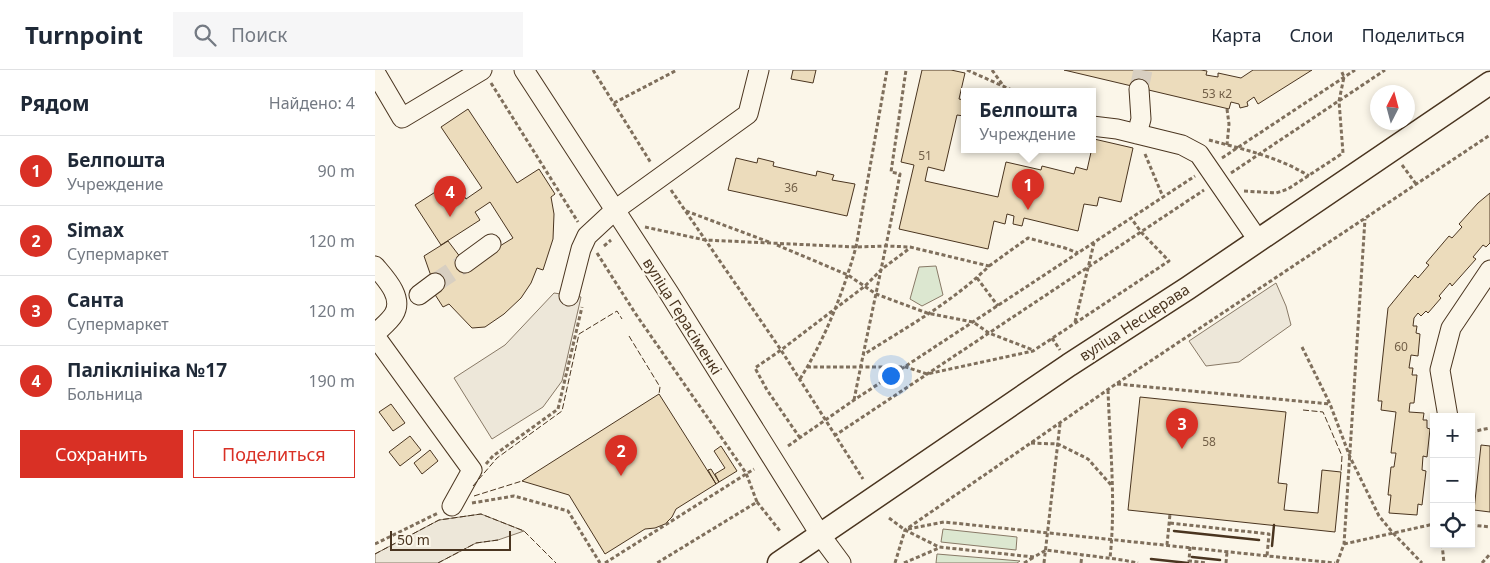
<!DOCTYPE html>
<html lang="ru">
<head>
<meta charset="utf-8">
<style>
	:root { --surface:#fff; --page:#f6f6f7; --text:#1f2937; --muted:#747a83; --line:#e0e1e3; --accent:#d93025 }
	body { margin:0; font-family:"Noto Sans",sans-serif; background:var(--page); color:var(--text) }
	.controls { position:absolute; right:15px; bottom:15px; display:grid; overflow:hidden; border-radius:0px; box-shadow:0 2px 8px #0003 }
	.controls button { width:45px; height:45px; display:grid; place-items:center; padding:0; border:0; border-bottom:1px solid var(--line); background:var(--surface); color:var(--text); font:25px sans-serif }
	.compass { position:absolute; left:995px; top:15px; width:45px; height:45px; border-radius:50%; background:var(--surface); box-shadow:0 2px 8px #0003; rotate:6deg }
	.scale { position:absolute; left:15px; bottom:12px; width:121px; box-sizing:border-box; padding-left:5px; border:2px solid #4a3520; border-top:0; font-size:14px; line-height:18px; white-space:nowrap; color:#4a3520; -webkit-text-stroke:4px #fbf6e9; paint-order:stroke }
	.you { position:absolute; left:515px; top:305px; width:18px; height:18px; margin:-12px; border:4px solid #fff; border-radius:50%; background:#1a73e8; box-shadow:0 0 0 8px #1a73e833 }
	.badge { display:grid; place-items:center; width:32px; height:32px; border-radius:50%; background:var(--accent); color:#fff; font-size:16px; font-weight:700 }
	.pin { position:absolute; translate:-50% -41px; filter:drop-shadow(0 1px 2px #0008) }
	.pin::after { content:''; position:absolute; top:26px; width:18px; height:15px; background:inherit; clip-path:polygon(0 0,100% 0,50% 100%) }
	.popup { position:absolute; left:586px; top:18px; width:135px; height:65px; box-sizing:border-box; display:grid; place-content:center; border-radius:0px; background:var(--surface); filter:drop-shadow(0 1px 4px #0005); font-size:16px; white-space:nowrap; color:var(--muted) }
	.popup b { font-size:19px; color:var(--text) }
	.popup::after { content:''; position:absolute; left:50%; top:100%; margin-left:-10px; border:10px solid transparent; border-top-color:var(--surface) }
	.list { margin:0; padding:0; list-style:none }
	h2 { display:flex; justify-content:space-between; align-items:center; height:65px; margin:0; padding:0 20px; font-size:21px }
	h2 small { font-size:16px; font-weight:400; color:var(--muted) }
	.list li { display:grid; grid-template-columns:32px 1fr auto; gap:15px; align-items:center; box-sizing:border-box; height:70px; padding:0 20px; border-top:1px solid var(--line) }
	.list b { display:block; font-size:19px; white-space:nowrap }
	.list p { margin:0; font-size:16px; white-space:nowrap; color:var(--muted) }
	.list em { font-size:16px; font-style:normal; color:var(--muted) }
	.actions { display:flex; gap:10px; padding:15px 20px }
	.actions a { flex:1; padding:11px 0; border:1px solid var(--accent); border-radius:0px; text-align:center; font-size:18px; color:var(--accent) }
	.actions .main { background:var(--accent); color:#fff }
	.icon { flex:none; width:28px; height:28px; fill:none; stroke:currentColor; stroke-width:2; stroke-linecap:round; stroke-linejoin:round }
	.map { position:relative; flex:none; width:1115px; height:493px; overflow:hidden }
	header { display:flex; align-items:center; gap:30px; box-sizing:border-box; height:70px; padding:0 25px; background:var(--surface); border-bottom:1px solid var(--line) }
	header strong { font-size:24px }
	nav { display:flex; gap:28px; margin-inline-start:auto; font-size:18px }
	.search { width:350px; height:45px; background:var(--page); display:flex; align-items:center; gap:12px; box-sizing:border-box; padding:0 18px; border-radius:0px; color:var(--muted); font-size:19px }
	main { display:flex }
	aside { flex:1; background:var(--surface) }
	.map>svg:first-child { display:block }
	.green { fill:#dce7d0; stroke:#887966 }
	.parking { fill:#ede7d9; stroke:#887966 }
	.building { fill:#ecdcbc; stroke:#4a3520 }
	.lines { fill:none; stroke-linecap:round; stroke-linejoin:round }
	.minor-tunnel { stroke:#d8cfc1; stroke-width:19; stroke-dasharray:19 9; stroke-linecap:butt }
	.minor-casing { stroke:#4a3520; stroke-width:21 }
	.major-casing { stroke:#4a3520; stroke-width:25 }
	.path { stroke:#7f6f5c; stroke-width:3; stroke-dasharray:4 2.5; stroke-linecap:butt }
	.minor { stroke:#fbf6e9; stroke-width:19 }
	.major { stroke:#fbf6e9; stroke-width:22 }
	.fence { stroke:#4a3520; stroke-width:1; stroke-dasharray:6 2.5; stroke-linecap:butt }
	.wall { stroke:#4a3520; stroke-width:2.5 }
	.labels { text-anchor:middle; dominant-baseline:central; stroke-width:4; stroke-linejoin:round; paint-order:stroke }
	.number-label { font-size:12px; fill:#725f47 }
	.street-label { font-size:15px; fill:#4a3520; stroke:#fbf6e9 }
</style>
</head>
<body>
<header>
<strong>Turnpoint</strong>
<div class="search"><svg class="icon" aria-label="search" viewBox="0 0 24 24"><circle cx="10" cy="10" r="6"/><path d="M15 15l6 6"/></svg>Поиск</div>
<nav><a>Карта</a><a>Слои</a><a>Поделиться</a></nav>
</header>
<main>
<aside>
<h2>Рядом<small>Найдено: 4</small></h2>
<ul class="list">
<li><span class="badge">1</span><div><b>Белпошта</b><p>Учреждение</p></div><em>90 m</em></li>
<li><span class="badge">2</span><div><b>Simax</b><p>Супермаркет</p></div><em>120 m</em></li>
<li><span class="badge">3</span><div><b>Санта</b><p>Супермаркет</p></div><em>120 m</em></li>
<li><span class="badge">4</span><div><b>Паліклініка №17</b><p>Больница</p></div><em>190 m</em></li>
</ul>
<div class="actions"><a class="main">Сохранить</a><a>Поделиться</a></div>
</aside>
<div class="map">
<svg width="1115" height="493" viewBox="0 0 1115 493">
	<rect width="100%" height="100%" fill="#fbf6e9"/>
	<path class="green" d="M561 196 568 225 547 236 535 229 544 197Z
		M568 459 642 467 641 480 566 472Z
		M562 484 645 491 642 493H561Z"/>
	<path class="parking" d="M901 213 911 236 916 255 864 292 831 296 814 271Z
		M179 223 206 227 187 311 168 337 117 369 79 308 130 275Z
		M106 444 149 461 123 470 101 473 63 493H0V484L64 450Z"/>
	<path class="building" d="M418 0H441L438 13 416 9Z
		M547 0H576L590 3 584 29 589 30V46L582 45 569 101 553 97 550 111 623 127 631 92 666 100 667 96 699 104 701 97 712 100 719 69 758 78 746 132 724 127 722 136 709 134 703 161 649 148 647 156 638 154 639 146 632 144 630 154 619 151 613 179 524 159 539 95 526 92Z
		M689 0H826L832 1 831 5 843 7V3L866 8 878 0H937L883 34 879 27 872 32 873 36 865 38 864 34 856 32 854 39Z
		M93 39 142 113 164 99 180 124 176 127 179 144 178 169 168 200 162 198 156 213 146 228 129 244 110 257 97 258 74 234 68 237 59 223 57 209 49 186 73 171 92 196 138 168 115 132 100 142 105 150 66 175 40 135 79 110 91 129 107 118 66 57Z
		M361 88 382 93 383 88 399 92 398 96 441 106 442 101 459 105 457 110 480 114 472 146 353 120Z
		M1115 123V173L1111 177 1108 175 1098 187 1101 189 1077 216 1075 213 1064 226 1066 228 1053 243 1051 241 1046 246 1043 243 1039 248 1038 256H1042L1041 263 1045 264 1043 286 1036 285 1034 298H1038L1037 305H1042L1039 333H1035L1034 342 1049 343 1048 350H1052V358L1055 359 1052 387 1048 386 1047 400 1051 401 1047 435 1043 434 1042 445 1014 443 1016 425H1013L1016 397H1019L1021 383H1016L1021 342 1006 340 1007 331H1003L1013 238 1040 205 1043 208 1054 195 1051 193 1074 166 1077 168 1087 157 1084 154 1103 133Z
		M284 324 341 414 301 439 297 447 290 454 280 458 270 459 230 484 194 425 147 411Z
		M765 327 911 342 903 413 912 414 909 440 943 443 947 400 966 402 960 462 753 440Z
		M16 334 30 353 18 361 4 342Z
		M35 366 46 380 25 396 14 382Z
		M1106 375 1115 376V442L1099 440Z
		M346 376 362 401 344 412 340 404 350 398 339 381Z
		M55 380 63 391 47 404 39 393Z
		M336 399 344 412 341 414 333 400Z"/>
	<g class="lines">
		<path class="minor-tunnel" d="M764 19 768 0
			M60 213 90 193"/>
		<defs>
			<path id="minor" d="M149 0 294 223 446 466 466 493
				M0 2 27 48 107 0
				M717 56 742 59 807 75 824 84 883 170
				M762 64 766 49 764 19
				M90 193 116 174
				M0 196C10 208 29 227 19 244 15 251 6 258 0 264
				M44 225 60 213
				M194 226 206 179 212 166 240 140 373 44 384 0
				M0 266 97 400 77 436
				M1073 347 1065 300 1076 258 1115 200"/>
			<path id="major" d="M404 493 694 295 813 218 1115 13"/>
		</defs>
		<use href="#minor" class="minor-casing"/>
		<use href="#major" class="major-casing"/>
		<path class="path" d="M218 0 276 93
			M592 0 639 21
			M617 0 630 18
			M116 13 203 152
			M239 33 302 0
			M852 39 854 54 852 75
			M834 70C867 79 904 87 934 106
			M770 84 788 127
			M847 88 980 0
			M1027 95 1041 114
			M856 103 1010 0
			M296 120 406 280 488 409
			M869 121 901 123 913 119 968 83 964 31 969 7 966 0
			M311 141 394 172
			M270 157 330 170 481 177 512 176 535 177 614 196C578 232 530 258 488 285
			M402 175 473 205 501 224 552 243 598 252 614 263 658 280
			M229 176 236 170
			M222 183 260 243 371 403 382 432 282 493
			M614 196 653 168 690 178 703 183
			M602 208 623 236
			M700 252 719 173
			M677 268 685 280
			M927 277 955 334 975 387 1004 446 1018 463 1047 493
			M432 297H531L552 304 658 281 794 191 766 162 756 148
			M425 309C450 269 468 223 481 177L512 0
			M742 314 955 334
			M733 320C735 376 741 433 735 488
			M479 330C494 254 511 180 525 104L516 102 531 0
			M1096 362 1115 358
			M459 366 829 120
			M425 368 392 320 380 298 406 280 490 216 507 199 535 178
			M656 373 683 374 713 389 737 416
			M413 376 479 330 820 106
			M111 394 118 386 183 339 207 237
			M382 432 405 461
			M97 433 139 426 193 441 225 493
			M514 448 530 460 564 477 659 487 671 480 748 490 763 493
			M795 453 894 464 892 486
			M1096 455 1115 457
			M533 459 569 452 960 493
			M0 474 63 443
			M969 474 1059 454
			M1067 474 1069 493
			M792 475 795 444
			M815 477 814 491 832 493
			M230 493 379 399
			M520 493 530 460 741 314 1115 65
			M529 493 564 478
			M649 493 659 487
			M669 493 685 354
			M706 493 707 485
			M851 493 852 482
			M962 493 969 474 990 149
			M1107 493 1115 484"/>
		<use href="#minor" class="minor"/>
		<use href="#major" class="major"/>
		<path class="fence" d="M254 266 285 317 284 324
			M928 340 948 342 967 386 966 402
			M98 416 122 388 187 341 204 264 242 241 247 249
			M99 426 147 411
			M0 484 64 450 106 444 149 461 181 493
			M63 493 101 473 123 470"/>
		<path class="wall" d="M799 461 884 470
			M897 476 899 455
			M817 487 845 490
			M776 489 813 493"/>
	</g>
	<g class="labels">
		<g class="number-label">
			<text x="842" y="23">53 к2</text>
			<text x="550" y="85">51</text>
			<text x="416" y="117">36</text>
			<text x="1026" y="276">60</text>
			<text x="834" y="371">58</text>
		</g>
		<g class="street-label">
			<text transform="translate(308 246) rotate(58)">вуліца Герасіменкі</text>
			<text transform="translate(759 252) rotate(-33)">вуліца Несцерава</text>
		</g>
	</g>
</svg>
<div class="controls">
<button>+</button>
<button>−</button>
<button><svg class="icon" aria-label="locate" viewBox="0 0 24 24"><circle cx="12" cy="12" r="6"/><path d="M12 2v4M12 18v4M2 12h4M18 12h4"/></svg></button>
</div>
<svg class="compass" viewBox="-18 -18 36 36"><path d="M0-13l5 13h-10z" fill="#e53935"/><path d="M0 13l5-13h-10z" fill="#747a83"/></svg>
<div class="scale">50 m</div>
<div class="you"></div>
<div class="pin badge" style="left:653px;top:140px">1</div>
<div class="popup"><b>Белпошта</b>Учреждение</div>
<div class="pin badge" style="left:246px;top:406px">2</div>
<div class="pin badge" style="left:807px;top:379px">3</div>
<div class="pin badge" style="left:75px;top:147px">4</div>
</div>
</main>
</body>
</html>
